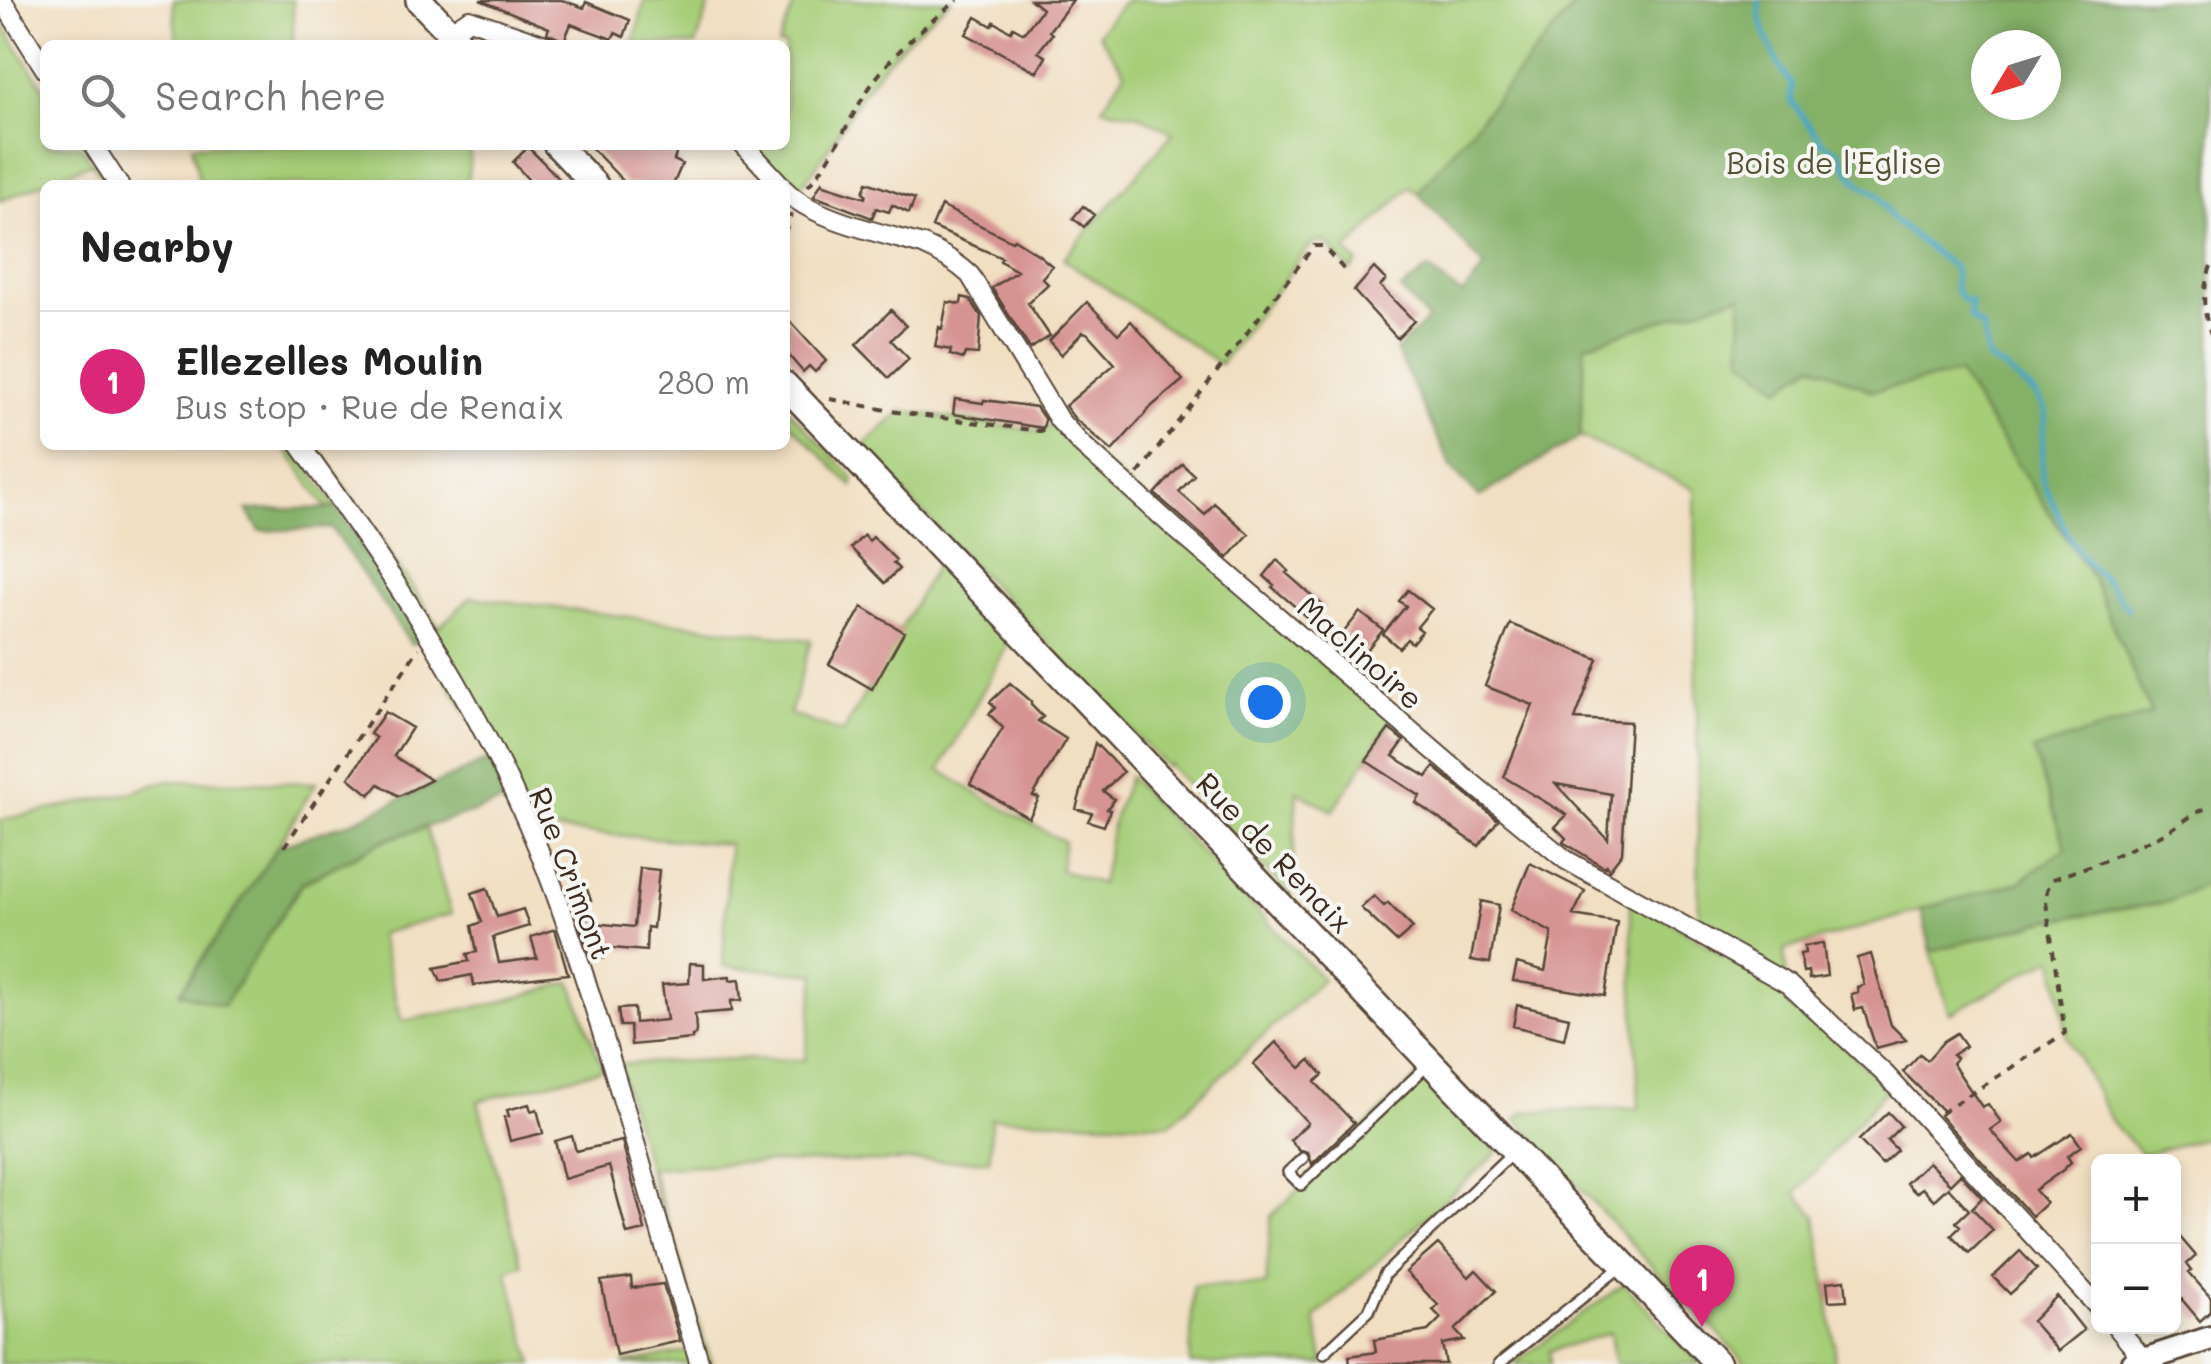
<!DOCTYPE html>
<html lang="en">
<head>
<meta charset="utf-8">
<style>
	:root { --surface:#fff; --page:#f6f6f6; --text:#222; --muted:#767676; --line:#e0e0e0; --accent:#db2777 }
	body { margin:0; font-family:Mali,sans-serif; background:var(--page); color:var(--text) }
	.controls { position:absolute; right:30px; bottom:30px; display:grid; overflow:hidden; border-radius:15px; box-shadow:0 5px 15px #0003 }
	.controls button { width:90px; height:90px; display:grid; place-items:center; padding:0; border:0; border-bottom:2px solid var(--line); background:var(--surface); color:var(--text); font:50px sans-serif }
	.compass { position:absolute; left:1971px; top:30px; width:90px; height:90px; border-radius:50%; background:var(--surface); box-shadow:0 5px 15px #0003; rotate:232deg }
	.you { position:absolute; left:1265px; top:702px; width:35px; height:35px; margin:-25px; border:8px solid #fff; border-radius:50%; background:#1a73e8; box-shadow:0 0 0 15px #1a73e833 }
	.badge { display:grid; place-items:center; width:65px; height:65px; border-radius:50%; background:var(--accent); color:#fff; font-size:32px; font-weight:700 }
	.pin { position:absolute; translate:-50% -82px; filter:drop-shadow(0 2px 5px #0008) }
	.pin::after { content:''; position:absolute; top:52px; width:35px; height:30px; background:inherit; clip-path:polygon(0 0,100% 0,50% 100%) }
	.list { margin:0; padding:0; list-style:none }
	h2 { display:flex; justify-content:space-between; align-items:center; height:130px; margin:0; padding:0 40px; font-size:42px }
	h2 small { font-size:32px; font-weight:400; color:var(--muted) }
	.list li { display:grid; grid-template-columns:65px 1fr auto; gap:30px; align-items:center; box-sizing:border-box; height:140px; padding:0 40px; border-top:2px solid var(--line) }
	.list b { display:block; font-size:38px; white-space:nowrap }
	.list p { margin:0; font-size:32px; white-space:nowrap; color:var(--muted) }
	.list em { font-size:32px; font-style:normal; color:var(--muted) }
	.icon { flex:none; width:55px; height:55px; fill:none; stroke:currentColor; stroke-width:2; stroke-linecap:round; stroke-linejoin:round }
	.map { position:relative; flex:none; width:2211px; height:1364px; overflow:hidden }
	.search { position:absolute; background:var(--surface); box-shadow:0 5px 15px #0003; left:40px; top:40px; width:750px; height:110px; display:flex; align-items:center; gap:25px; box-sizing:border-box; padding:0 35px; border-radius:15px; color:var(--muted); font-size:38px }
	.panel { position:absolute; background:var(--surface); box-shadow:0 5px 15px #0003; left:40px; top:180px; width:750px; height:270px; border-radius:15px }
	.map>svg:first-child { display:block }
	.green { fill:#a6cd77; stroke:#707c4a; stroke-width:2.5 }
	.forest { fill:#84b068; stroke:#606d43; stroke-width:2.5; fill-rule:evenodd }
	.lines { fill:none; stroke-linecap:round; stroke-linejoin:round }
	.stream { stroke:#46a6c5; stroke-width:5 }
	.building { fill:#d59392; fill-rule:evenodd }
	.lane-casing { stroke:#564537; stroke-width:14 }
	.street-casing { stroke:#564537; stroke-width:22 }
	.secondary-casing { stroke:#564537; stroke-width:28 }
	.primary-casing { stroke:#564537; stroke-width:30 }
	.path { stroke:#564537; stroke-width:4; stroke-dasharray:8 8; stroke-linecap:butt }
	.lane { stroke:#fff; stroke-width:9 }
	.street { stroke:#fff; stroke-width:18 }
	.secondary { stroke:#fff; stroke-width:22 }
	.primary { stroke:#fff; stroke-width:25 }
	.labels { text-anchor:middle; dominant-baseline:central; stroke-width:8; stroke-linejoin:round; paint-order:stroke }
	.park-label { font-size:30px; fill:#565334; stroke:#f6f6f2 }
	.street-label { font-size:30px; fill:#3b2a1e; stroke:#f6f6f2 }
</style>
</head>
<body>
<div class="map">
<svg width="2211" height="1364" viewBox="0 0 2211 1364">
	<rect width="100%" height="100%" fill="#f6f6f2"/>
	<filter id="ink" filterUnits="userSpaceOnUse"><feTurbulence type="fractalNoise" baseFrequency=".01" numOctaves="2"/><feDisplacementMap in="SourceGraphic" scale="20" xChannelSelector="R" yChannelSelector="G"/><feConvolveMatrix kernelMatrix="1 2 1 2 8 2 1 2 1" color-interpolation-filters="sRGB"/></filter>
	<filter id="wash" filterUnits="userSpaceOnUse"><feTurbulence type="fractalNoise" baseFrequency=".0048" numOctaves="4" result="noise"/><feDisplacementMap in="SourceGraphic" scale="40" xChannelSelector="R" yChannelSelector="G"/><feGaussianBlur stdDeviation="2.25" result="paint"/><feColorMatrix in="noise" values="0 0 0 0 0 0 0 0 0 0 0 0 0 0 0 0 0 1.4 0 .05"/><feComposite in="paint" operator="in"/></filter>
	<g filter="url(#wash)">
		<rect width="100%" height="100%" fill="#f1dfc2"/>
		<path class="green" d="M173 0H293V45H177Z
			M645 0H711L696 45H633Z
			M796 0H951C919 27 889 54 865 89 841 124 824 162 795 192L749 145H785V45H778Z
			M1125 0H1579L1418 193 1410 187 1346 251 1358 263 1350 271 1326 243 1316 242 1308 248 1220 364 1063 259 1173 133 1139 115 1102 108 1125 72 1098 33Z
			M0 20 45 90V145H80L92 162 95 161 111 185H107L91 163 0 201Z
			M192 145H471L467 185H200Z
			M1742 295 1813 364 1872 391 1958 374 2092 577 2152 715 2066 848 2019 882 1784 950 1787 981 1699 932 1695 489 1580 437 1584 345Z
			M785 406 854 478 852 486 785 418Z
			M902 411 1038 431 1058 424 1393 718 1333 811 1297 791 1291 896 1169 765 1166 766 1128 728 864 451 867 447 865 444Z
			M283 445H292L337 508 327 509Z
			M307 445H317L439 627 471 597 811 640 790 714 843 733 937 563 1012 642 1007 646 940 770 976 793 1064 842 1060 870 1101 884 1113 820 1129 777 1323 979 1170 1124 991 1118 990 1160 737 1163 651 1168 712 1364H706L618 1064 738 1059 805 1060 816 974 723 966 729 844 536 829Z
			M164 781 316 783 278 846 180 992 223 1005 302 884 387 839 426 828 451 914 379 934 402 1021 493 1004 571 982 603 1069 478 1101 522 1265 507 1270 533 1364H0V820L130 793Z
			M2211 882V1136L2143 1155 2113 1124 2067 1036 2054 957 1950 1014 1931 951 2050 920 2168 902Z
			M1630 897 1802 1003 1887 1089 1796 1193 1816 1216 1835 1346 1834 1364H1746L1691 1304 1687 1305 1517 1119 1523 1112 1639 1108Z
			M1423 1072 1498 1152 1315 1318 1324 1364H1190L1193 1286 1266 1285 1271 1216Z
			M1624 1284 1700 1364H1615L1610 1333 1549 1351 1550 1364H1513Z
			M690 1351 694 1364H623Z"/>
		<path class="forest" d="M1579 0H2211V882L2168 902 2050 920 1931 951 1921 909 2019 882 2066 848 2033 750 2151 714 2092 577 1958 374 1872 391 1813 364 1780 388 1742 358 1741 295 1585 345 1580 437 1479 497 1452 468 1396 350 1428 320 1401 290 1428 269 1462 295 1485 267 1418 193ZM1986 45H2046V105H1986Z
			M337 508 422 638 411 644 331 528 260 531 247 510Z
			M491 759 508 801 387 839 302 883 223 1006 180 993 278 846 348 823Z"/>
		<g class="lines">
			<path class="stream" d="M1759 0C1758 26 1776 64 1792 84L1791 101 1823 143 1839 152 1848 170 1861 185 1877 194 1892 219 1954 268 1956 291 1965 302 1971 301 1970 318 1983 328 1986 350 1989 360 2002 367 2036 395 2046 412 2043 437 2042 480 2070 539 2085 561 2109 584 2128 609"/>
		</g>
		<g id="blocks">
			<path class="building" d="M480 0H562L584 8 586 2 630 20 624 37 615 33 612 39 571 24 564 41 547 33 549 28Z
				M1031 0H1073L1049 31 1052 34 1038 52 1046 57 1037 72 966 34 976 17 992 26 994 22 1011 31 1013 27 1024 33 1042 9Z
				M589 145H679L674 160 682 164 673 185H627Z
				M528 147 544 163 565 185H533L513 162Z
				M822 182 824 185 865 198 866 194 863 192 867 182 915 199 909 213 892 205 889 212 876 208 872 218 814 196Z
				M941 206 1012 241 1014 239 1039 255 1052 266 1042 278 1048 284 1028 303 1050 336 1030 349 992 288 1017 271 1000 261 1002 258 932 227Z
				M1083 206 1094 215 1084 227 1073 218Z
				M1374 268 1386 280 1380 286 1414 321 1397 338 1354 291Z
				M962 297 970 299 981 316 978 354 965 353 963 359 950 355 951 350 935 347 939 327 942 329 947 302 961 304Z
				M1087 302 1118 334 1131 321 1183 380 1152 406 1112 451 1075 419 1065 406 1115 364 1087 333 1083 332 1061 355 1049 341Z
				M891 310 906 326 891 340 909 359 889 378 856 345Z
				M785 316 826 361 815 372 809 366 803 372 785 351Z
				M955 399 983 403 984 400 1036 407 1045 420 1043 428 953 414Z
				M1182 464 1194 475 1179 492 1205 515 1214 503 1249 534 1228 558 1155 494Z
				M864 535 869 541 873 537 896 560 893 563 899 569 885 583 851 548Z
				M1277 560 1289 571 1286 573 1325 607 1312 621 1272 587 1274 585 1264 576Z
				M1408 590 1432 609 1417 627 1422 631 1412 643 1407 639 1399 648 1383 634 1406 606 1399 601Z
				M862 607 904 632 872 689 829 664Z
				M1360 612 1383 630 1366 651 1343 633Z
				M1510 624 1598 659 1575 719 1630 722 1622 853 1609 870 1606 865 1604 867 1563 842 1566 838 1555 827 1567 815 1504 777 1533 705 1485 686ZM1556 784 1611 794 1608 839 1576 806Z
				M1010 683 1031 701V705L1043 717 1038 721 1066 739 1033 796 1039 798 1029 818 970 784 1003 728 989 714 995 708 990 702Z
				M385 712 412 728 394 756 431 780 399 796 379 784 370 795 349 778 376 738 370 734Z
				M1389 729 1404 741 1393 756 1427 777 1434 767 1498 820 1479 846 1416 803 1420 796 1366 761Z
				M1095 743 1123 772 1103 791 1114 799 1107 809 1110 810 1104 826 1088 821 1092 813 1076 809Z
				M1530 863 1585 891 1573 915 1617 922 1605 996 1513 981 1517 963 1545 971 1552 933 1511 910Z
				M640 868 659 870 653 928 647 927 646 951 600 947 603 958 591 957 578 921 591 917 593 923 634 927Z
				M585 884 591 900 574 906 568 890Z
				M487 888 497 917 523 909 529 926 493 937 499 963 537 958 531 937 555 929 568 974 474 985 472 975 441 981 435 968 469 961 467 954 477 952 472 926 482 922 472 893Z
				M1374 896 1384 906 1388 903 1413 928 1397 942 1361 908Z
				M1481 901 1499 905 1490 963 1471 960Z
				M1823 943 1827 976 1809 979 1808 971 1803 972 1800 954 1805 953 1804 946Z
				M1871 954 1891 1025 1906 1040 1876 1048 1863 1008 1855 1010 1851 994 1858 992 1857 987 1864 985 1857 958Z
				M690 963 704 964V979L730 976V980L740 979 742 1000 731 1001 732 1011 695 1014 696 1031 695 1035 692 1036V1039L631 1045 630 1026H620L618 1009 634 1008 635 1023 667 1020 662 985 689 983Z
				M1517 1005 1569 1017 1564 1039 1513 1026Z
				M1957 1033 1966 1046 1952 1055 1956 1058 1952 1063 1982 1107 1988 1104 2001 1122 1990 1130 2019 1162 2032 1154 2034 1158 2072 1133 2081 1146 2067 1156 2071 1162 2063 1170 2035 1190 2046 1203 2032 1216 1942 1118 1940 1115 1944 1112 1903 1072 1920 1054 1927 1060 1944 1041Z
				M1276 1042 1301 1068 1310 1060 1323 1075 1315 1082 1354 1123 1312 1164 1308 1152 1300 1151 1290 1140 1308 1123 1253 1064Z
				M529 1104 531 1111 537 1109 543 1133 510 1141 504 1117 509 1116 507 1110Z
				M1888 1112 1901 1126 1887 1140 1897 1150 1882 1164 1859 1140Z
				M572 1136 576 1151 622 1141 645 1230 627 1234 609 1166 564 1179 555 1141Z
				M1928 1162 1950 1184 1960 1174 1982 1198 1972 1208 1993 1230 1969 1253 1951 1235 1960 1226 1956 1222 1969 1210 1948 1187 1934 1200 1922 1188 1916 1193 1906 1183Z
				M2174 1230 2196 1256 2187 1264 2192 1271 2189 1273 2211 1298V1311L2200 1321 2174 1290Z
				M1438 1244 1469 1277 1476 1270 1496 1291 1455 1330 1464 1340 1442 1344 1446 1364H1350L1349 1356 1376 1352 1374 1340 1428 1331 1441 1318 1433 1310 1438 1305 1406 1272Z
				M2020 1251 2037 1269 2010 1294 1993 1277Z
				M631 1277 632 1288 663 1284 680 1341 616 1355 601 1281Z
				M1845 1280 1847 1300 1829 1301 1827 1282Z
				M2057 1296 2084 1330 2058 1351 2032 1321Z"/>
		</g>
	</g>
	<g filter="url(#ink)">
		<use href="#blocks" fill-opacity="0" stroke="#564537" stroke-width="2.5"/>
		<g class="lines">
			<defs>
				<path id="lane" d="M1303 1158 1288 1172 1301 1185 1429 1064
					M1324 1353 1369 1311 1385 1274 1513 1152
					M1499 1364 1622 1266"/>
				<path id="street" d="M2 0 45 69
					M450 32 469 19 545 45
					M93 145 119 185
					M744 145 781 185
					M785 190C812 219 884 234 923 245 941 253 956 262 970 275L1059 420 1080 443 1178 531 1467 779 1566 860 1788 984 1885 1074 2098 1307
					M300 445C396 578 488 716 547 871 608 1031 649 1200 700 1364
					M2116 1326 2144 1360"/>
				<path id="secondary" d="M2132 1364 2211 1338"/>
				<path id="primary" d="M419 0 462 45
					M557 145 595 185
					M785 385 1718 1364"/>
			</defs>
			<use href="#lane" class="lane-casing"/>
			<use href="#street" class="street-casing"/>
			<use href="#secondary" class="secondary-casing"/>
			<use href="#primary" class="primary-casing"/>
			<path class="path" d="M808 186C833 159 846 124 866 93 890 55 923 27 958 0
				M785 233 791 214
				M2211 266C2202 291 2202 309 2211 334
				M830 399 897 412 1039 431 1048 430
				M1138 474 1314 246H1323L1348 274
				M284 847 419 648
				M1941 1113 2065 1033 2046 902 2047 890 2053 879 2103 861 2169 831 2197 812 2211 806"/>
			<use href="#lane" class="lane"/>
			<use href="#street" class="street"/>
			<use href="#secondary" class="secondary"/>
			<use href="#primary" class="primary"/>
		</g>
	</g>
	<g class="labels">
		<g class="park-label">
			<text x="1834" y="162">Bois de l'Eglise</text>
		</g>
		<g class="street-label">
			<text transform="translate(1361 652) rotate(41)">Maclinoire</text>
			<text transform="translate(1275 852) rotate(46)">Rue de Renaix</text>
			<text transform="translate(572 873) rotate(69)">Rue Crimont</text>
		</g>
	</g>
</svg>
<div class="controls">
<button>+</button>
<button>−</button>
</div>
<svg class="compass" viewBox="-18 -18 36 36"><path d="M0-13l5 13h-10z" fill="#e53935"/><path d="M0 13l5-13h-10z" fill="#767676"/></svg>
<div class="you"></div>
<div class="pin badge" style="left:1702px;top:1327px">1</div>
<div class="search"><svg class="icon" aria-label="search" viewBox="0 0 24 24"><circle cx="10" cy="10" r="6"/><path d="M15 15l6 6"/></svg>Search here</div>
<section class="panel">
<h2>Nearby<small></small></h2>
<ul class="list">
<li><span class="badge">1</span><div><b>Ellezelles Moulin</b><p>Bus stop · Rue de Renaix</p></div><em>280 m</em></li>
</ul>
</section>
</div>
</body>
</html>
